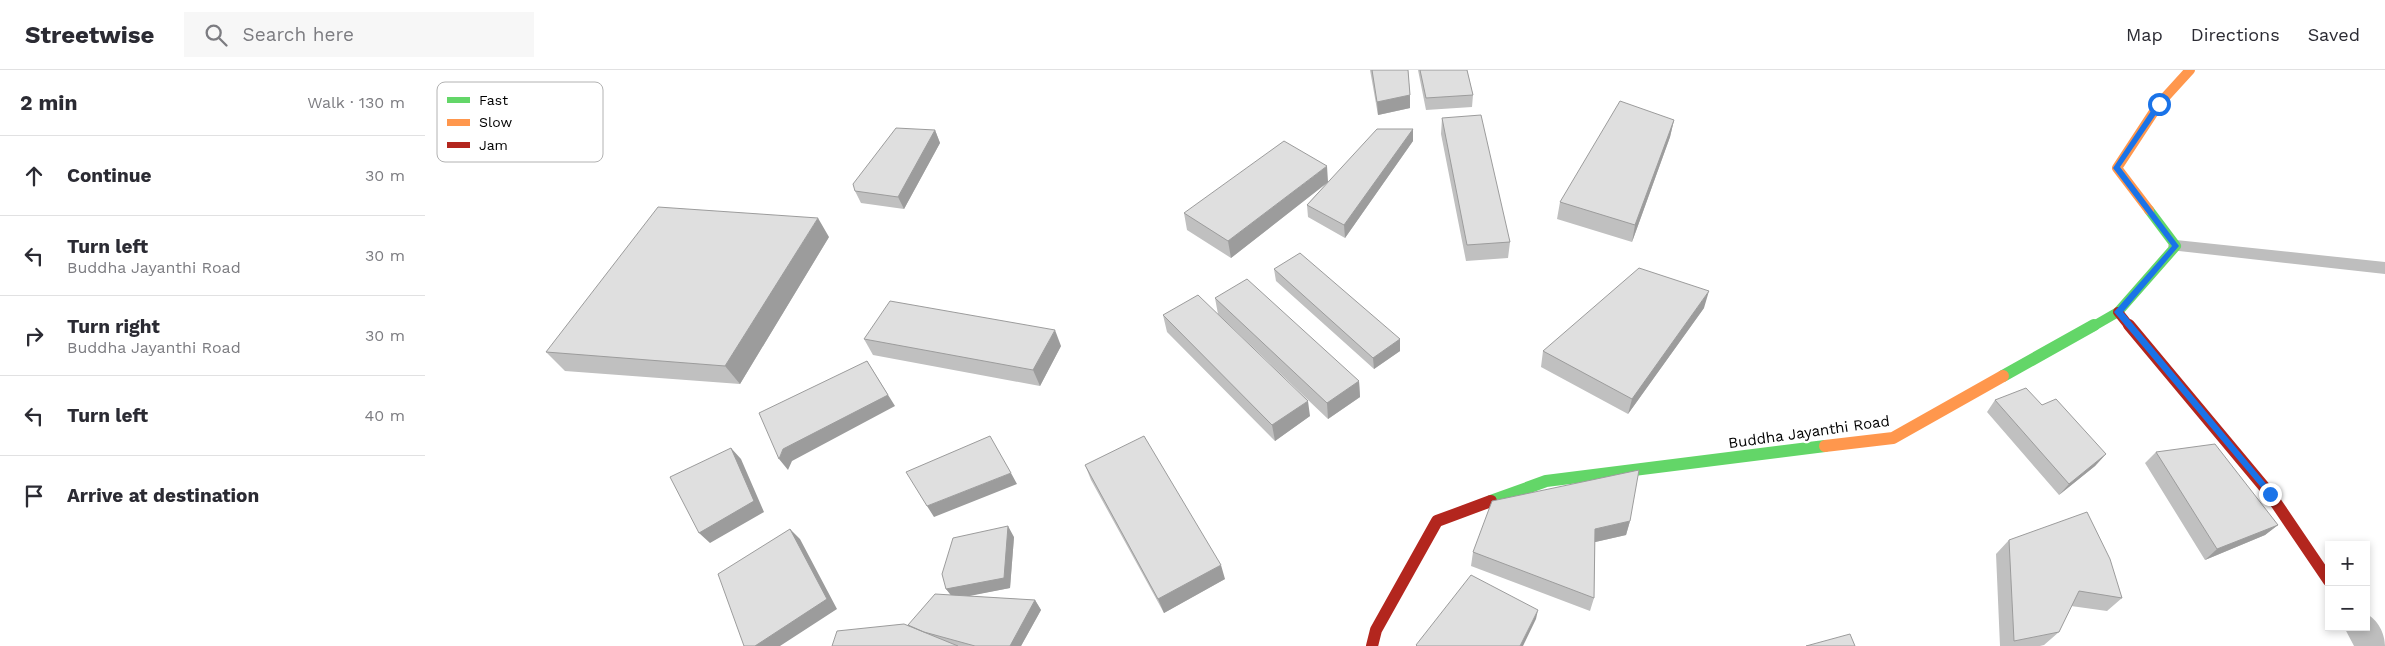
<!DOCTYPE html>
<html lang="en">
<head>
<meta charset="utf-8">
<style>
	:root { --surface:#fff; --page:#f7f7f7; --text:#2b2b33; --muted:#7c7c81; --line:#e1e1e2 }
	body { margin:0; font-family:"Work Sans",sans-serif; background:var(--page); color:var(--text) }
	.controls { position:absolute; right:15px; bottom:15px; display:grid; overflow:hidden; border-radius:0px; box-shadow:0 2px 8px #0003 }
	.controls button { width:45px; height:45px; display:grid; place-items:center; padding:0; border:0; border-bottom:1px solid var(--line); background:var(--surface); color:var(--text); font:25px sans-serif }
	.stop { position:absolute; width:15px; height:15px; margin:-11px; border:4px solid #1a73e8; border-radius:50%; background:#fff }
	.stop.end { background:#1a73e8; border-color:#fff; box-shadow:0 1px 5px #0008 }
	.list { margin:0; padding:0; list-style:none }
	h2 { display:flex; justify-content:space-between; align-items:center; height:65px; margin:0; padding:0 20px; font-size:21px }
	h2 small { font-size:16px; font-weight:400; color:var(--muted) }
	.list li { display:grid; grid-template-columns:32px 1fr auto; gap:15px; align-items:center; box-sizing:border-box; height:80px; padding:0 20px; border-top:1px solid var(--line) }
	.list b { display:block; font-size:19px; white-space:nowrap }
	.list p { margin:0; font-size:16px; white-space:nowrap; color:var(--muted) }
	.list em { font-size:16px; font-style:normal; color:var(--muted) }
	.icon { flex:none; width:28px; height:28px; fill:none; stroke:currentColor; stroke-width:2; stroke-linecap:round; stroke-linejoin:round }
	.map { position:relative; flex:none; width:1960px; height:576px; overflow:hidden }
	header { display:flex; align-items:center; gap:30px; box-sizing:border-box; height:70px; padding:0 25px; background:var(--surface); border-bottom:1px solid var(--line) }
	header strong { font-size:24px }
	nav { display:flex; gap:28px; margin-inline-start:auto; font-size:18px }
	.search { width:350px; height:45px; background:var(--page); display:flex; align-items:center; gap:12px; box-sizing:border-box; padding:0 18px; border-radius:0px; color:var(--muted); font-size:19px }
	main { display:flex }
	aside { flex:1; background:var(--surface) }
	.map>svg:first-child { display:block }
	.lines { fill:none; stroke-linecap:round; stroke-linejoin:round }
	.lane { fill:#bebebe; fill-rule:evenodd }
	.street { fill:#bebebe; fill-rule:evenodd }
	.fast-far1 { stroke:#63d668; stroke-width:10 }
	.fast { stroke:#63d668; stroke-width:12 }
	.slow-far1 { stroke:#ff974d; stroke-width:10 }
	.slow { stroke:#ff974d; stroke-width:12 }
	.jam-far1 { stroke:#b3261e; stroke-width:10 }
	.jam { stroke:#b3261e; stroke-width:12 }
	.wall { fill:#c0c0c0 }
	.shaded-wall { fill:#9c9c9c }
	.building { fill:#dfdfdf; stroke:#9c9c9c }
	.route { fill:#1a73e8 }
	.labels { text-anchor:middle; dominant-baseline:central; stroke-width:5; stroke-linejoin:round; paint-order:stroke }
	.street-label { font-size:15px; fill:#000; stroke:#fff }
	.key { fill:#fff; stroke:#b2b2b2; stroke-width:1 }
	.key-label { font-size:14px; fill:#000 }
</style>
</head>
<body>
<header>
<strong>Streetwise</strong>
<div class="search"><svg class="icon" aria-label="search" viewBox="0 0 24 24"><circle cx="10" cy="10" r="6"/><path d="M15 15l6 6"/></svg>Search here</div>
<nav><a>Map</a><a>Directions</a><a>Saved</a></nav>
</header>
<main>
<aside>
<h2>2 min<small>Walk · 130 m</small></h2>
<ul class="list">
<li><svg class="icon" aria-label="ahead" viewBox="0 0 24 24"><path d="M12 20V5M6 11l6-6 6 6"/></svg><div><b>Continue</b></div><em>30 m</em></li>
<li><svg class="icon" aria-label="left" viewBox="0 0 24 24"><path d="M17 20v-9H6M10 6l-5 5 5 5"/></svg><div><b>Turn left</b><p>Buddha Jayanthi Road</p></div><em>30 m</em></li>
<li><svg class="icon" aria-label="right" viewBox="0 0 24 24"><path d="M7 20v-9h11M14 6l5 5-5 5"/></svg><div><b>Turn right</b><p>Buddha Jayanthi Road</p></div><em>30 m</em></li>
<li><svg class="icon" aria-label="left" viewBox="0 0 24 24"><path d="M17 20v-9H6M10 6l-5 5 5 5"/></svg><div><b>Turn left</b></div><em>40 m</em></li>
<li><svg class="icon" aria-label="arrive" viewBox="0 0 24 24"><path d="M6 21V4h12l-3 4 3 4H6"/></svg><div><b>Arrive at destination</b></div></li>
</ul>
</aside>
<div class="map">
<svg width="1960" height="576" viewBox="0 0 1960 576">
	<rect width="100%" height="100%" fill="#fff"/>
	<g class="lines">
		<path class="lane" d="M1751 170 1960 192V204L1745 180 1743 176 1745 172Z"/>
		<path class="street" d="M1941 544C1953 549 1960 564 1960 576H1929L1919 557H1941Z"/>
		<path class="fast-far1" d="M1667 257 1693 242 1751 176 1724 140"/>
		<path class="fast" d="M1578 306 1669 255
			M1066 431 1121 411 1400 376"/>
		<path class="slow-far1" d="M1724 140 1692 98 1734 34 1765 0"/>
		<path class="slow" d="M1400 376 1468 368 1578 306"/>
		<path class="jam-far1" d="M1693 242 1705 257"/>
		<path class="jam" d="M1704 255 1845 424 1904 511
			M947 576 951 560 1012 451 1066 431"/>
	</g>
	<path class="wall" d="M945 0H983L985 25V38L953 45Z
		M993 0H1042L1048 25 1047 37 1001 40Z
		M1017 48 1085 172 1083 188 1041 191 1016 64Z
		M1249 50 1245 67 1207 172 1132 149 1135 132Z
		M988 59V71L920 168 883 147 882 135 902 113 806 188 762 160 759 143 903 112Z
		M510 60 515 73 479 139 436 133 430 121Z
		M404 167 315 314 140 301 121 282Z
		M849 199 975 269V281L949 299 851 211Z
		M790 228 934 311 935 327 903 349 793 244Z
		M1279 238 1203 344 1116 297 1118 281Z
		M738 245 885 346 850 371 742 262Z
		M439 269 636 276 615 316 448 285Z
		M1570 330 1617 335 1681 384 1670 396 1634 425 1562 342Z
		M1731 382 1853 455 1840 465 1780 490 1720 393Z
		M660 395 800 509 739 543 666 410Z
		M1205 451 1201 465 1170 472 1169 528 1165 541 1046 496 1048 482Z
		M589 467 585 518 542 526 610 530 616 540 596 576H407L483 555 526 525 521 519Z
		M1584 470 1697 528 1682 541 1646 536 1634 562 1619 575 1615 576H1575L1571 484Z"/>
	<path class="shaded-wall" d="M985 25V38L953 45 952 32Z
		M1249 50 1245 67 1207 172 1210 155Z
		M988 59V71L920 168 919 155Z
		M510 60 515 73 479 139 473 127Z
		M902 96 903 112 806 188 803 171Z
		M393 148 404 167 315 314 300 296Z
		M1284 221 1279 238 1203 344 1207 329Z
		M630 260 636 276 615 316 608 300Z
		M975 269V281L949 299 948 288Z
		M442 291 470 336 367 391 363 400 354 389 358 379Z
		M934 311 935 327 903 349 902 333Z
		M883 331 885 346 850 371 847 355Z
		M306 378 316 389 339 442 285 473 274 463Z
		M1681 384 1670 396 1634 425 1644 414Z
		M586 403 592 414 509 447 502 436Z
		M1205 451 1201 465 1166 473 1170 459Z
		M1853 455 1840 465 1780 490 1792 479Z
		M583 456 589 467 585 518 529 529 521 519Z
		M365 459 375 469 412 539 355 576H330Z
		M796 495 800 509 739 543 733 529Z
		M610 530 616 540 596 576H585Z
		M1113 540 1111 549 1098 576H1095Z"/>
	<path class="building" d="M947 0H983L985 25 952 32Z
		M995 0H1042L1048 25 1001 28Z
		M1195 31 1249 50 1210 155 1135 132Z
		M1056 45 1085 172 1042 175 1017 48Z
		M471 58 510 60 473 127 430 121 428 114Z
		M952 59H988L919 155 882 135Z
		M859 71 902 96 803 171 759 143Z
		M233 137 393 148 300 296 121 282Z
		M875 183 975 269 948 288 849 199Z
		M1214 198 1284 221 1207 329 1118 281Z
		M822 209 934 311 902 333 790 228Z
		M773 225 883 331 847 355 738 245Z
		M465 231 630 260 608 300 439 269Z
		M442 291 463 325 358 379 354 389 334 343Z
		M1601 318 1617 335 1631 329 1681 384 1644 414 1570 330Z
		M565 366 586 403 502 436 481 402Z
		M719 366 796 495 733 529 660 395Z
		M1790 374 1853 455 1792 479 1731 382Z
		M306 378 329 431 274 463 245 407Z
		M1214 400 1205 451 1170 459 1169 528 1048 482 1067 431Z
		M1662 442 1685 489 1697 528 1654 521 1634 562 1589 571 1584 470Z
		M583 456 579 508 521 519 517 504 528 468Z
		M365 459 402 529 330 576H319L293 504Z
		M1046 505 1113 540 1095 576H992L991 575Z
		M510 524 610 530 585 576H550L499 562 483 555Z
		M479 554 533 576H407L412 561Z
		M1425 564 1430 576H1381Z"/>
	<path class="route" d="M1732 32 1738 34 1695 97 1754 176 1698 242 1848 422 1850 424 1845 428 1689 242 1747 176 1688 98Z"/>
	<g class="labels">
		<g class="street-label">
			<text transform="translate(1384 362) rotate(-8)">Buddha Jayanthi Road</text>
		</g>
	</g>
	<rect x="12" y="12" width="166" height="80" rx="8" class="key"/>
	<rect x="22" y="27" width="23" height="6" fill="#63d668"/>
	<rect x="22" y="49" width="23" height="7" fill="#ff974d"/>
	<rect x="22" y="72" width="23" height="6" fill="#b3261e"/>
	<g class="key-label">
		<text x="54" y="35">Fast</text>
		<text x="54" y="57">Slow</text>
		<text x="54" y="80">Jam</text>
	</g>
</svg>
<div class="controls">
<button>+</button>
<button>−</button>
</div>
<div class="stop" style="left:1734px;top:34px"></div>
<div class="stop end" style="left:1845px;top:424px"></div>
</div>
</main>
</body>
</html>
